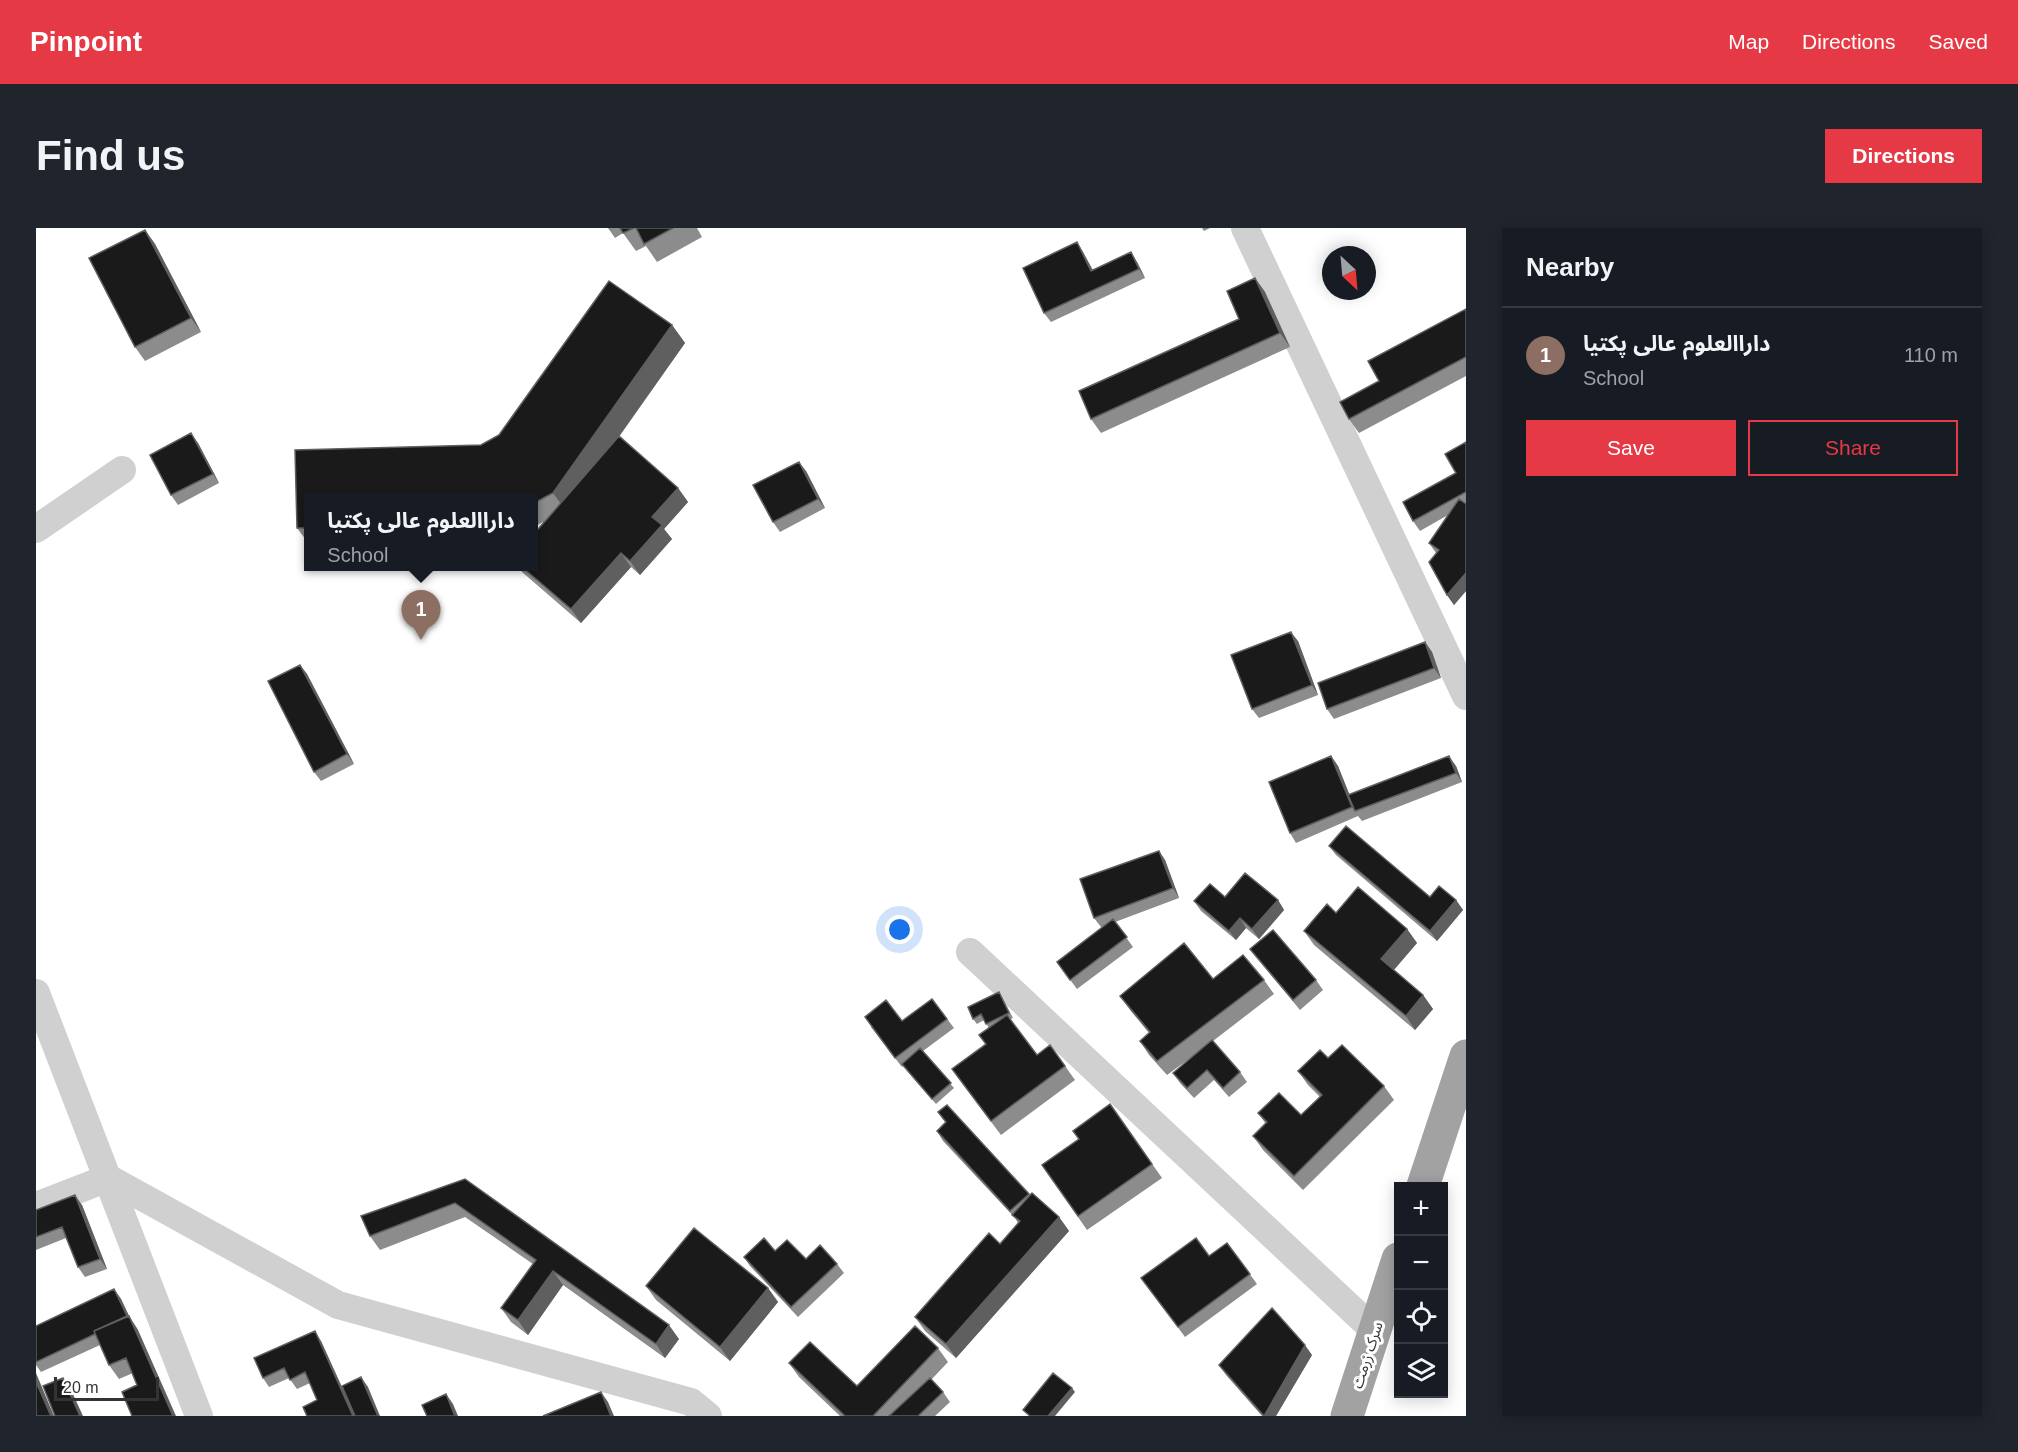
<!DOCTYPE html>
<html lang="en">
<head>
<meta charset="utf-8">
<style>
	:root { --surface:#171b24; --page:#20242c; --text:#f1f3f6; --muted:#9ea1a6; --line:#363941; --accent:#e63946 }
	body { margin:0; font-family:Helvetica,"Noto Sans Arabic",sans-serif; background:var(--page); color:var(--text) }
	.controls { position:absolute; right:18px; bottom:18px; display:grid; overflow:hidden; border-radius:0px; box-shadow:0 3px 15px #0003 }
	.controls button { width:54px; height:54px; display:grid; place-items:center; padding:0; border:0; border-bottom:2px solid var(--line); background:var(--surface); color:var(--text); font:30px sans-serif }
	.compass { position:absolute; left:1286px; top:18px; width:54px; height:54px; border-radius:50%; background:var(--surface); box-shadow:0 3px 15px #0003; rotate:154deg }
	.scale { position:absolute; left:18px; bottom:15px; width:105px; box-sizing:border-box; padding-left:6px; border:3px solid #333; border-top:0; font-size:16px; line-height:21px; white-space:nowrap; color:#333; -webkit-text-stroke:4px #fff; paint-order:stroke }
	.you { position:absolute; left:864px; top:702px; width:21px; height:21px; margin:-15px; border:4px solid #fff; border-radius:50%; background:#1a73e8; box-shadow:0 0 0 9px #1a73e833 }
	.badge { display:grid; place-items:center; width:39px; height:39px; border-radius:50%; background:var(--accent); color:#fff; font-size:20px; font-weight:700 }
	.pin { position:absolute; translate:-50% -50px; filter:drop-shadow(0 2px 3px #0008) }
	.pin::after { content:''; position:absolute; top:32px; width:21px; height:18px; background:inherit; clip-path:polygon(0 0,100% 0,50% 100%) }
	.popup { position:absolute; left:268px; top:265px; width:234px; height:78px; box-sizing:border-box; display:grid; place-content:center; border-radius:0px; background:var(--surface); filter:drop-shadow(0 2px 4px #0005); font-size:20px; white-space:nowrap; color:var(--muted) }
	.popup b { font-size:22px; color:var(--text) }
	.popup::after { content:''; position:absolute; left:50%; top:100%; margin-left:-12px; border:12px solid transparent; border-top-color:var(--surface) }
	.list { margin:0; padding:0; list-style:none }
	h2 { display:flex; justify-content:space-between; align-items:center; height:78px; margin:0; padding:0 24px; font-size:26px }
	h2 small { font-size:20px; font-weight:400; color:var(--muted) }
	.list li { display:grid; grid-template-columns:39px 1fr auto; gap:18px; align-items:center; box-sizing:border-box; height:96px; padding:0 24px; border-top:2px solid var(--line) }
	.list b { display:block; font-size:22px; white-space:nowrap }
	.list p { margin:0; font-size:20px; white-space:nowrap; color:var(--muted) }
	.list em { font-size:20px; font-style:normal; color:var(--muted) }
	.actions { display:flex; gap:12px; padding:18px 24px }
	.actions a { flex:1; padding:14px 0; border:2px solid var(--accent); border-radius:0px; text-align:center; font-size:21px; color:var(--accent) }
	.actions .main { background:var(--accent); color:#fff }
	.icon { flex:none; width:33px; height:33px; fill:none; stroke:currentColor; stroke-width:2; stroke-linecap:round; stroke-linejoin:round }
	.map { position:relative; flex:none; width:1430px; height:1188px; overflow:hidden; border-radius:0px }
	header { display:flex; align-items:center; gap:36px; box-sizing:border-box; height:84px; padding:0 30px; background:var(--accent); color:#fff }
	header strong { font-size:28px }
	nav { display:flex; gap:33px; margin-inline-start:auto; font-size:21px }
	.intro { display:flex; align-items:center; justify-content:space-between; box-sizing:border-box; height:144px; padding:0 36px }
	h1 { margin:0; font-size:42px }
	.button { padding:15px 27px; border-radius:0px; background:var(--accent); color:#fff; font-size:21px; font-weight:700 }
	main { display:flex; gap:36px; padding:0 36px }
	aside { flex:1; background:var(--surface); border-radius:0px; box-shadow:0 3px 15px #0003 }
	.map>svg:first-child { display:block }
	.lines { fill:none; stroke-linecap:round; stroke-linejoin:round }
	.minor { stroke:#d0d0d0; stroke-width:28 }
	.trunk { stroke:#a2a2a2; stroke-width:33 }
	.wall { fill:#8c8c8c }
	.shaded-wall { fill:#5f5f5f }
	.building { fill:#1a1a1a; stroke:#5f5f5f; stroke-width:1.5 }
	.labels { text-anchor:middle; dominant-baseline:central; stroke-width:6; stroke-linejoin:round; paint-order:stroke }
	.street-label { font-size:15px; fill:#333; stroke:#fff }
</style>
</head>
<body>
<header>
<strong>Pinpoint</strong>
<nav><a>Map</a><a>Directions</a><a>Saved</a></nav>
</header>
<div class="intro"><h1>Find us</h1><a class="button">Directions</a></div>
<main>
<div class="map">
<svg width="1430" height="1188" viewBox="0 0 1430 1188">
	<rect width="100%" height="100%" fill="#fff"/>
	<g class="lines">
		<path class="minor" d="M1209 0 1430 468
			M0 301 86 242
			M934 724 1339 1103
			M0 765 163 1188
			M0 978 72 950 302 1077 655 1174 672 1188"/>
		<path class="trunk" d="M1387 958 1430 828
			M1311 1188 1362 1031"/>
	</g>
	<path class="wall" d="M572 0H661L666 9 621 34 610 18 600 23 587 5 579 10Z
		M1166 0H1174L1168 3Z
		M109 2 119 16 165 104 109 133 99 119Z
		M1041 14 1047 24 1057 42 1101 34 1109 50 1015 94 1008 85Z
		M1219 50 1229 64 1254 119 1065 205 1055 191 1203 91Z
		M573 53 636 97 649 115 583 209 642 260 652 274 628 301 636 311 604 347 595 339 545 395 486 344 482 339H498V306L507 294 498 299V270H273V316L261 300 259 222 445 217 463 207Z
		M1430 81V148L1323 205 1313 191 1343 153Z
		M1430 214V363L1418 377 1411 367 1400 325 1393 315 1412 287 1384 303 1377 293 1420 245Z
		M162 215 183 255 142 277 135 267Z
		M770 243 789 280 744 304 737 294Z
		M1262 413 1282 467 1223 490 1216 481Z
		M1389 414 1396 424 1405 450 1298 491 1291 481Z
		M264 437 271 446 318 536 285 553 278 544Z
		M1295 528 1302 538 1313 566 1420 538 1426 554 1326 593 1322 588 1260 615 1254 605Z
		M1293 618 1394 669 1420 672 1427 682 1401 713 1300 627Z
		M1123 623 1129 632 1143 670 1079 694 1097 719 1041 761 1021 734 1068 698 1065 699 1058 690Z
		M1189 669 1242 672 1248 682 1223 711 1210 700 1200 712 1165 683 1158 673Z
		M1300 685 1371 701 1381 715 1358 742 1387 767 1397 781 1379 802 1278 717 1268 703Z
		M1214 721 1280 752 1287 762 1264 782 1221 730Z
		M1177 751 1228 752 1238 766 1177 813 1204 844 1211 854 1193 869 1178 852 1158 870 1144 855 1137 845 1161 825 1131 847 1113 827 1104 813 1113 805 1094 782 1084 768Z
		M966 769 977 790 974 791 1001 827 1029 838 1039 852 965 907 926 855 950 816 953 800 948 792 941 796 937 791Z
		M896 771 918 800 887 823 918 860 900 876 867 838 866 839 835 799 866 793Z
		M1292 830 1348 858 1358 872 1267 962 1227 922 1217 908 1230 896 1222 885 1265 887 1284 869 1272 857 1262 843Z
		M1074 876 1126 950 1051 1002 1006 937 1043 911Z
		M911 877 994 967 1023 989 1033 1003 920 1130 889 1103 879 1089 964 1016 982 995 979 990 907 913 901 903 910 895 902 884Z
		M429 951 643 1111 629 1130 527 1057 492 1107 475 1094 465 1080 497 1036 429 989 344 1022 334 1008Z
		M46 977 71 1041 49 1049 42 1039 30 1010 0 1022V982Z
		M1191 1015 1221 1056 1149 1109 1112 1059 1173 1028Z
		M739 1023 770 1031 801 1036 808 1045 762 1089 714 1038 708 1029Z
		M610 1058 732 1060 742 1074 694 1133 620 1072Z
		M78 1061 85 1071 93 1088 102 1102 101 1157 97 1145 83 1151 73 1137 64 1117 5 1144 0 1137V1098Z
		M285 1113 319 1188 281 1172 274 1155 261 1161 253 1150 233 1159 227 1150Z
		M902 1120 912 1134 895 1152 907 1164 914 1174 899 1188H804L763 1149 753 1135 821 1158Z
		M1276 1127 1240 1188H1226L1190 1147 1183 1137Z"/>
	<path class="shaded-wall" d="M109 2 119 16 165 104 155 90Z
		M1041 14 1047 24 1062 53 1055 43Z
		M1095 24 1101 34 1109 50 1103 41Z
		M1219 50 1229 64 1254 119 1244 105Z
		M636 97 649 115 530 283 517 265Z
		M155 205 162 215 183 255 177 246Z
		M763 234 770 243 789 280 782 271Z
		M642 260 652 274 628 301 636 311 604 347 594 333 616 289Z
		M585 325 595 339 545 395 535 381Z
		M1430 345V363L1418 377 1411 367Z
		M1255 404 1262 413 1282 467 1276 457Z
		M1389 414 1396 424 1405 450 1398 440Z
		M264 437 271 446 318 536 311 526Z
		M1295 528 1302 538 1320 583H1319L1323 589 1316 579Z
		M1413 528 1420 538 1426 554 1420 545Z
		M1123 623 1129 632 1143 670 1137 660Z
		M1242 672 1248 682 1223 711 1216 701Z
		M1420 672 1427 682 1401 713 1394 703Z
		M1204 690 1210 700 1200 712 1193 703Z
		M1371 701 1381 715 1355 745 1345 731Z
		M1387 767 1397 781 1379 802 1370 788Z
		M39 967 46 977 71 1041 64 1031Z
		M1023 989 1033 1003 920 1130 910 1116Z
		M517 1043 527 1057 492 1107 482 1092Z
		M732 1060 742 1074 694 1133 684 1119Z
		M78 1061 85 1071 93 1088 102 1102 140 1188H137Z
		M633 1097 643 1111 629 1130 620 1116Z
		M279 1103 285 1113 319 1188H317Z
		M1269 1117 1276 1127 1240 1188H1228Z
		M0 1145 18 1188H15L0 1154Z
		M325 1149 332 1159 344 1188H342Z
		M27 1150 36 1164 47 1188H44Z
		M1036 1160 1039 1164 1019 1188H1012Z
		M565 1164 572 1174 578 1188H575Z
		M410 1166 417 1176 422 1188H419Z"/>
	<path class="building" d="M584 0H598L587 5Z
		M600 0H637L608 16Z
		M109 2 155 90 99 119 53 30Z
		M1041 14 1055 43 1095 24 1103 41 1008 85 987 40Z
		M1219 50 1244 105 1055 191 1043 163 1203 91 1191 63Z
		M573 53 636 97 517 265 498 275V270H273V300H261L259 222 445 217 463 207Z
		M1430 81V129L1313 191 1304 174 1343 153 1332 133Z
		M155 205 177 246 135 267 114 227Z
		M583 208 642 260 616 289 626 297 594 333 585 325 535 381 486 339H498V306Z
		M1430 214V264L1377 293 1367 274 1420 245 1409 226Z
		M763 234 782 271 737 294 717 257Z
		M1423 271 1430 276V345L1411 367 1393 334 1403 322 1393 315Z
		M1255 404 1276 457 1216 481 1195 427Z
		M1389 414 1398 440 1291 481 1282 455Z
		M264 437 311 526 278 544 232 453Z
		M1295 528 1316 579 1254 605 1233 554Z
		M1413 528 1420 545 1319 583 1312 567Z
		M1310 598 1394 669 1403 658 1420 672 1394 703 1293 618Z
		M1123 623 1137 660 1058 690 1044 651Z
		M1209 645 1242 672 1216 701 1204 690 1193 703 1158 673 1174 656 1189 669Z
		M1322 659 1371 701 1345 731 1387 767 1370 788 1268 703 1291 676 1300 685Z
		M1077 691 1091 709 1034 752 1021 734Z
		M1237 702 1280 752 1257 772 1214 721Z
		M1148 715 1177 751 1207 727 1228 752 1121 833 1104 813 1114 804 1084 768Z
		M963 764 973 785 950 796 945 786 937 791 932 779Z
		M896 771 911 791 859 830 829 789 850 772 866 793Z
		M971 787 1001 827 1014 817 1029 838 955 893 916 841 950 816 943 807Z
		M1176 812 1204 844 1187 860 1171 842 1151 860 1137 845Z
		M1306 817 1348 858 1258 948 1217 908 1231 894 1222 885 1243 865 1265 887 1286 867 1262 843 1284 822 1292 830Z
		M884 820 915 855 896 871 866 836Z
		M1074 876 1116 936 1042 988 1006 937 1043 911 1037 903Z
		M911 877 993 966 974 983 901 903 910 894 902 884Z
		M429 951 633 1097 620 1116 517 1043 482 1092 465 1080 500 1032 419 975 334 1008 325 988Z
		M996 965 1023 989 910 1116 879 1089 953 1005 964 1016 984 993 976 987Z
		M39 967 64 1031 42 1039 26 999 0 1009V982Z
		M658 1000 732 1060 684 1119 610 1058Z
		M728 1010 739 1023 751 1012 770 1031 784 1017 801 1036 755 1079 708 1029Z
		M1160 1010 1173 1028 1191 1015 1214 1046 1142 1099 1105 1050Z
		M78 1061 91 1088 58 1103 59 1106 0 1134V1098Z
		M1236 1080 1269 1117 1228 1188 1183 1137Z
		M93 1088 137 1188H96L86 1164 101 1157 90 1130 73 1137 58 1103Z
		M879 1098 902 1120 837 1188H809L753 1135 774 1114 821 1158Z
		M279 1103 317 1188H271L267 1179 281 1172 269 1144 254 1152 248 1140 227 1150 218 1130Z
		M1017 1145 1036 1160 1012 1188H994L987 1182Z
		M325 1149 342 1188H319L306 1158Z
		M27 1150 44 1188H19L7 1158Z
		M894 1150 907 1164 882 1188H853Z
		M0 1154 15 1188H0Z
		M565 1164 575 1188H507Z
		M410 1166 419 1188H391L386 1177Z"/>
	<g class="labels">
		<g class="street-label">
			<text transform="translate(1331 1127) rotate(-72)">سرک زرمت</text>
		</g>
	</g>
</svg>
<div class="controls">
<button>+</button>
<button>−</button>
<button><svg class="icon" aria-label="locate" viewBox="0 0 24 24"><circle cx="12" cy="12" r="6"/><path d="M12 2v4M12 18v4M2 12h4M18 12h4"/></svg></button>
<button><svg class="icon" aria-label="layers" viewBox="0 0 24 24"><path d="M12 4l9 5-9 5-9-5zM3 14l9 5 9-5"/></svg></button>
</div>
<svg class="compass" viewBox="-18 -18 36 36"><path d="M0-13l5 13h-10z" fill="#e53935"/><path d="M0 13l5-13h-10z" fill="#9ea1a6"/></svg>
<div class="scale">20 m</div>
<div class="you"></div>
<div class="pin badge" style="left:385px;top:412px;background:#8d6e63">1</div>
<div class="popup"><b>داراالعلوم عالی پکتیا</b>School</div>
</div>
<aside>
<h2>Nearby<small></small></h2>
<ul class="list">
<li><span class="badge" style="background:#8d6e63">1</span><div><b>داراالعلوم عالی پکتیا</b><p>School</p></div><em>110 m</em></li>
</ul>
<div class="actions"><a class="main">Save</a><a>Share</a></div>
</aside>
</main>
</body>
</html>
